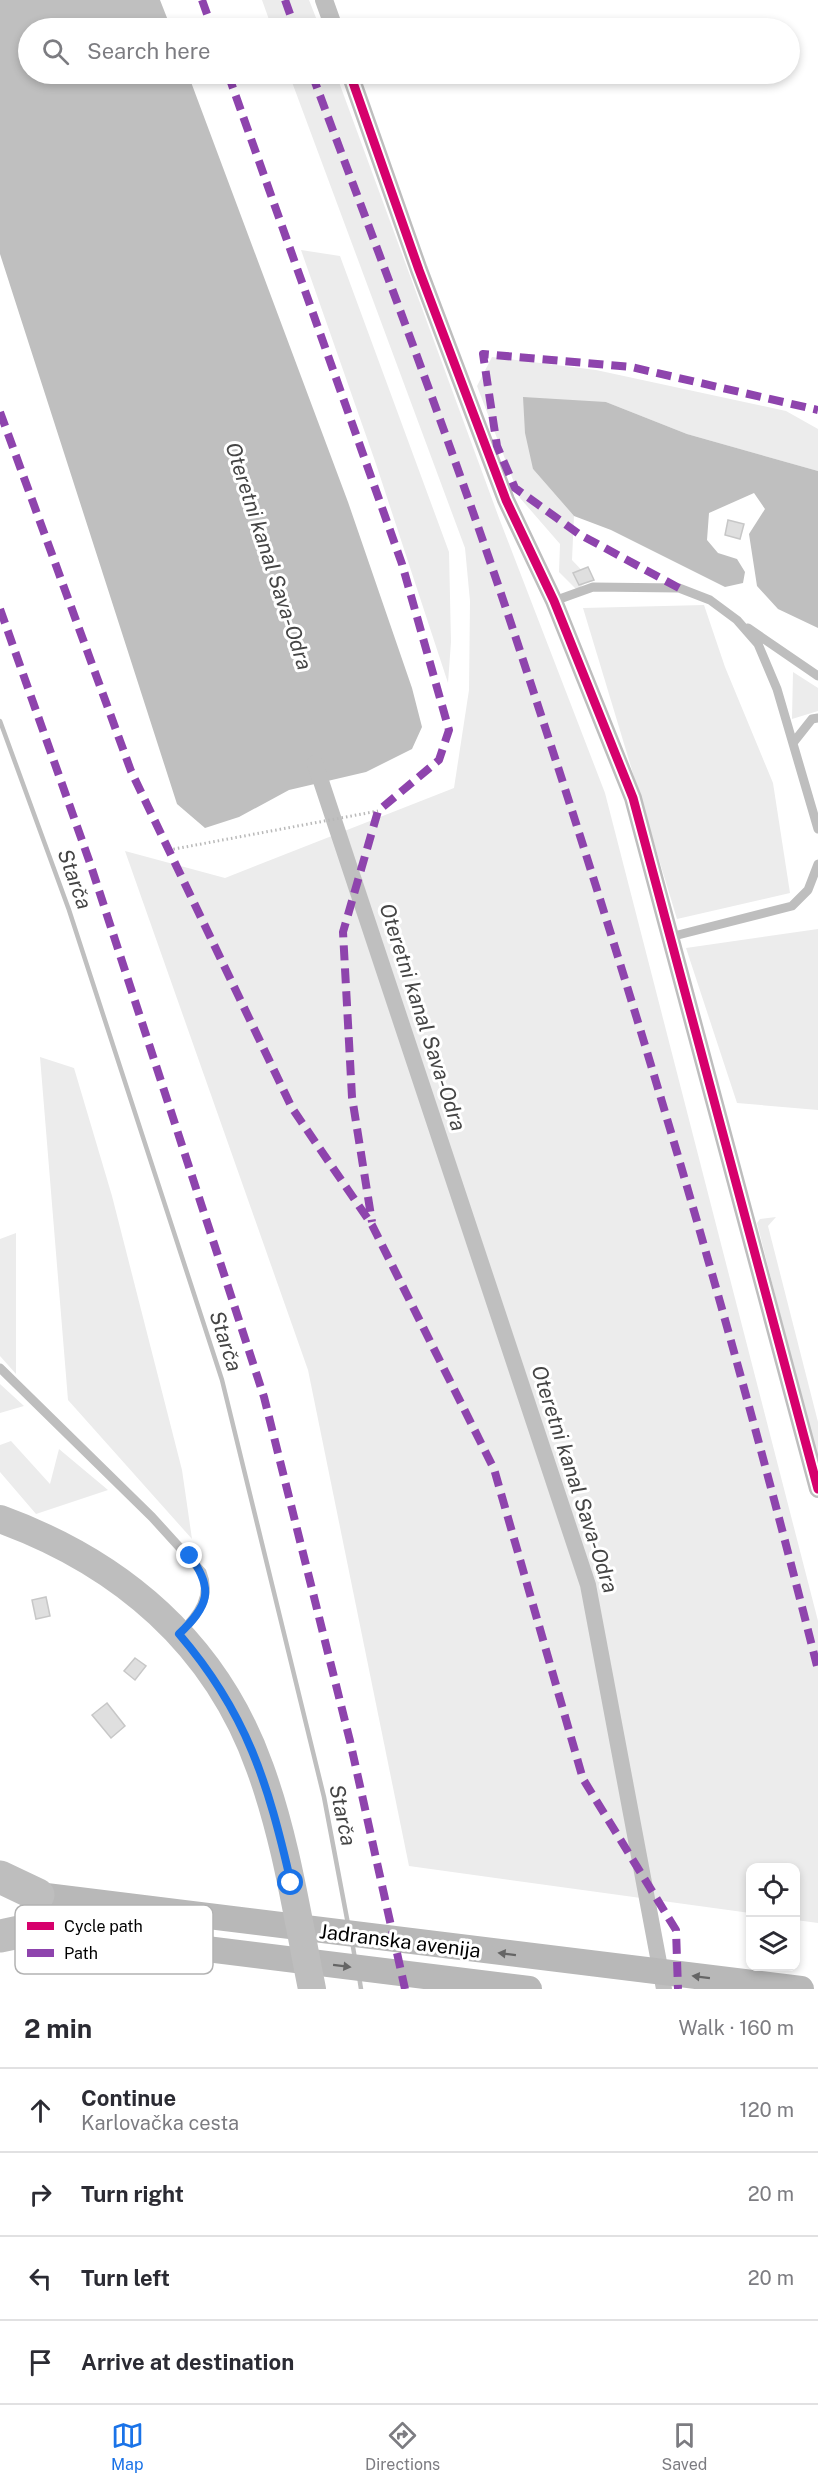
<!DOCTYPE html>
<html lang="en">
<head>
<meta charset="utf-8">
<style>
	:root { --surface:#fff; --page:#f7f7f7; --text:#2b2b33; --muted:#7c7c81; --line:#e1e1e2; --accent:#1a73e8 }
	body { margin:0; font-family:"Public Sans",sans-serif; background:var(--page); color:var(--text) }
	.controls { position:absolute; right:18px; bottom:18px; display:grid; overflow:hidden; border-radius:12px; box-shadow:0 3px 9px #0003 }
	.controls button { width:54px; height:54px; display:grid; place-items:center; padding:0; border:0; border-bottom:2px solid var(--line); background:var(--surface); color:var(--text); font:30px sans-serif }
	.stop { position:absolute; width:18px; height:18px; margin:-14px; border:4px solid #1a73e8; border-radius:50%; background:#fff }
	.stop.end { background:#1a73e8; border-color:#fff; box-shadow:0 2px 6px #0008 }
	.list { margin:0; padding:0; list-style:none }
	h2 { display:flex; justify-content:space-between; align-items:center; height:78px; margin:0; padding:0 24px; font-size:26px }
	h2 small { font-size:20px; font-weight:400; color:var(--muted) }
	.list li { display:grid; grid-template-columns:39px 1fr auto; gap:18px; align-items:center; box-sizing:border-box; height:84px; padding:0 24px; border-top:2px solid var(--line) }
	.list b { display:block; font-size:22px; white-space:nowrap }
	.list p { margin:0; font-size:20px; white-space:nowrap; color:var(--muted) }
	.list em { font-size:20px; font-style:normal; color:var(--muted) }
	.icon { flex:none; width:33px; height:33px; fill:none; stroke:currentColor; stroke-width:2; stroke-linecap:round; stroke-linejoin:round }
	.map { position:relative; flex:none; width:818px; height:1989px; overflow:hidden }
	.search { position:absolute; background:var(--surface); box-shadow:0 3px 9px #0003; left:18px; right:18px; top:18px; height:66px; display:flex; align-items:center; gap:15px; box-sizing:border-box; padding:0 21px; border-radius:33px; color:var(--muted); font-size:22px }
	.sheet { height:414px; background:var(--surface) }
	nav { display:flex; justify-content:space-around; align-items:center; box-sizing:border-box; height:84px; border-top:2px solid var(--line); background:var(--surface); font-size:16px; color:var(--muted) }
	nav a { display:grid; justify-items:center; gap:3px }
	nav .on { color:var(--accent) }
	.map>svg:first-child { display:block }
	.green { fill:#ececec }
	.water { fill:#bfbfbf }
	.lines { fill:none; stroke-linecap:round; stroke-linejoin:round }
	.stream { stroke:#bfbfbf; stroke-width:4.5 }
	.canal { stroke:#bfbfbf; stroke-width:16 }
	.building { fill:#dfdfdf; stroke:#c7c7c7; stroke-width:1.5 }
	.path { stroke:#b9b9b9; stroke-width:3; stroke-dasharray:1.5 3; stroke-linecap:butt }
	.lane { stroke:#bebebe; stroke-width:9 }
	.street { stroke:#bebebe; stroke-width:18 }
	.secondary { stroke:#b8b8b8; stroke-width:26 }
	.primary { stroke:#bebebe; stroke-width:28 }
	.highway { stroke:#bebebe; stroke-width:33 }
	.quiet { stroke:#8e44ad; stroke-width:8; stroke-dasharray:15 8; stroke-linecap:butt }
	.cycleway-casing { stroke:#fff; stroke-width:13 }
	.cycleway { stroke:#d6006c; stroke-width:9 }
	.oneway { fill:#656565 }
	.route { stroke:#1a73e8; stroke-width:8 }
	.labels { text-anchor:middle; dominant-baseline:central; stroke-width:6; stroke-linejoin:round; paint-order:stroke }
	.street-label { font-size:20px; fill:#000; stroke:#fff }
	.water-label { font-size:21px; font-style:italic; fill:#444; stroke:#fff }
	.key { fill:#fff; stroke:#b2b2b2; stroke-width:1.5 }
	.key-label { font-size:16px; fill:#000 }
</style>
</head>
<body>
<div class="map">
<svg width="818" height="1989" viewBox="0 0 818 1989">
	<rect width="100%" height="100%" fill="#fff"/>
	<path class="green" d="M262 0H309L320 28H272Z
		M289 74H336L499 518 605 793 818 1621V1923L796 1920V1868H750V1913L409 1866 308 1370 125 851 225 878 454 788 469 690 470 601 465 548Z
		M301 250 340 256 449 552 451 642 448 683 376 464Z
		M492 357 596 370 786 411 818 429V471L687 434 606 402 533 469 574 516 572 560 590 579 577 590 559 572 560 544 520 498 477 386Z
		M704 605 725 667 773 783 790 893 677 919 583 608Z
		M793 672 818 688V711L792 719Z
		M818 929V1110L737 1103 686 948Z
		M40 1057 74 1068 112 1196 182 1470 192 1539 68 1400Z
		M776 1217 768 1226 818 1422V1464L757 1223 760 1219Z
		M16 1233V1374L0 1356V1239Z
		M0 1384 24 1406 0 1413Z
		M11 1441 50 1484 59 1449 108 1490 36 1514 0 1472V1445Z"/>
	<path class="water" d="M0 0H160L171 28H28V74H188L348 502 412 688 422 727 412 749 366 772 289 790 239 817 205 828 177 804 0 254Z
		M523 397 606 402 687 434 818 471V628L778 609 757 586 749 534 765 509 754 493 709 513 707 540 718 553 737 559 745 572 743 583 725 587 611 530 574 516 533 469 525 433Z"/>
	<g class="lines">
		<path class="stream" d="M0 721 69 910 222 1380 324 1797 348 1924
			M352 1941 355 1959
			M359 1976 361 1989"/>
		<path class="canal" d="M315 763 588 1585 664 1989"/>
	</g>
	<path class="building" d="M728 520 744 524 740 539 725 535Z
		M588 567 594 580 579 585 573 573Z
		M46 1597 50 1616 36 1619 32 1600Z
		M135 1658 146 1666 135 1680 124 1671Z
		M107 1703 125 1726 111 1738 92 1715Z"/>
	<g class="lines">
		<path class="path" d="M169 850 378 811"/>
		<path class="lane" d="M554 601 593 587 679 588 710 600 737 620 758 644 777 689 818 829
			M748 628 818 676
			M793 743 812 719 818 718
			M670 937 792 906 808 890 818 864
			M0 1368 152 1517 202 1572C212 1596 198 1615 181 1632"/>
		<path class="street" d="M324 0 334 28
			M350 74 419 270 506 500 554 601 633 798 818 1489"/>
		<path class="secondary" d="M38 1895 801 1989
			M38 1928 529 1989"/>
		<path class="primary" d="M0 1519C121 1563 216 1644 260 1768 286 1839 297 1915 312 1989"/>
		<path class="highway" d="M0 1877 38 1895
			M0 1936 38 1928"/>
		<path class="quiet" d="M202 0 212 28
			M285 0 295 28
			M228 74 402 564 449 730 439 760 378 811 343 932 352 1097 372 1222
			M312 74C384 268 459 463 523 660 633 993 733 1330 818 1670
			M0 412 131 771 292 1108 372 1225 494 1469 583 1779 676 1930 678 1989
			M679 588 579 534 515 488 497 446 483 354 631 367 818 410
			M0 609 90 863 264 1397 350 1741 405 1989"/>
		<defs>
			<path id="cycleway" d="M350 74 419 270 506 500 554 601 633 798 818 1489"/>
		</defs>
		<use href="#cycleway" class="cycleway-casing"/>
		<use href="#cycleway" class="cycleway"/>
	</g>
	<defs><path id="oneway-solid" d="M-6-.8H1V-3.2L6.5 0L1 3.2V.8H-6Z" transform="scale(1.5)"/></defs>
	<g class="oneway">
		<use href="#oneway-solid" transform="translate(507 1954) rotate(-173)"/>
		<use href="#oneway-solid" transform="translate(342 1966) rotate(7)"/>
		<use href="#oneway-solid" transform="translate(701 1977) rotate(-173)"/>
	</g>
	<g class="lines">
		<path class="route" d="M190 1556C215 1590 208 1606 179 1634 247 1713 268 1783 291 1883"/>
	</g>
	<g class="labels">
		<g class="street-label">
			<text transform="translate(400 1941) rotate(7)">Jadranska avenija</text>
		</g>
		<g class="water-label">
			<text transform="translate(269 556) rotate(72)">Oteretni kanal Sava-Odra</text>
			<text transform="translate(75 879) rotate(70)">Starča</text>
			<text transform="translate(423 1017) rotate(72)">Oteretni kanal Sava-Odra</text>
			<text transform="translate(226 1341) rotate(72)">Starča</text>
			<text transform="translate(575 1479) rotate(72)">Oteretni kanal Sava-Odra</text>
			<text transform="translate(343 1815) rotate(78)">Starča</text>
		</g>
	</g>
	<rect x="15" y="1905" width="198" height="69" rx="9" class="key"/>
	<rect x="27" y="1922" width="27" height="8" fill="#d6006c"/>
	<rect x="27" y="1949" width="27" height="8" fill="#8e44ad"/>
	<g class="key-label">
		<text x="64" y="1932">Cycle path</text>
		<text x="64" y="1959">Path</text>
	</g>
</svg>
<div class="controls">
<button><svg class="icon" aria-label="locate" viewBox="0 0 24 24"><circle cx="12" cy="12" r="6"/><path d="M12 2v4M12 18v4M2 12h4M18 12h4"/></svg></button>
<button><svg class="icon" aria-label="layers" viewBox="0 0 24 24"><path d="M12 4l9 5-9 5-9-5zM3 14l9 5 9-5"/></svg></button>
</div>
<div class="stop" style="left:291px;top:1883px"></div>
<div class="stop end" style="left:190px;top:1556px"></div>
<div class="search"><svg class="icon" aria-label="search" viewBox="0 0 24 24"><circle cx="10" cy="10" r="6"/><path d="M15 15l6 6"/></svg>Search here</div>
</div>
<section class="sheet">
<h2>2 min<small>Walk · 160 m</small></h2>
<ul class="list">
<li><svg class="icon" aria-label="ahead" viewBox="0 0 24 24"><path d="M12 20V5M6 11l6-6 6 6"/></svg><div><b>Continue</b><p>Karlovačka cesta</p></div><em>120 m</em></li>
<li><svg class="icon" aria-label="right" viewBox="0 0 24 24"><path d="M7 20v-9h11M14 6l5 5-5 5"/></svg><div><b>Turn right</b></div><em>20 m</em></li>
<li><svg class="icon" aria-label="left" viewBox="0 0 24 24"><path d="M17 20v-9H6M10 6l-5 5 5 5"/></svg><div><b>Turn left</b></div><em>20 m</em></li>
<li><svg class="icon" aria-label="arrive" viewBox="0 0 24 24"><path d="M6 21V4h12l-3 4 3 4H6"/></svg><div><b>Arrive at destination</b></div></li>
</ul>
</section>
<nav>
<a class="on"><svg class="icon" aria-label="map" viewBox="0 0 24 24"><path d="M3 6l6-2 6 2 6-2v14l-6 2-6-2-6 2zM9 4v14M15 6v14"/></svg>Map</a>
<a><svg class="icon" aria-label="directions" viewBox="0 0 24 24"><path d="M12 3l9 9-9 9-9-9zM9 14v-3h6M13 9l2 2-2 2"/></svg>Directions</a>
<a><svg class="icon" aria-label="saved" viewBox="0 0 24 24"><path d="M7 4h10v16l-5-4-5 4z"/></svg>Saved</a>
</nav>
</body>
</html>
